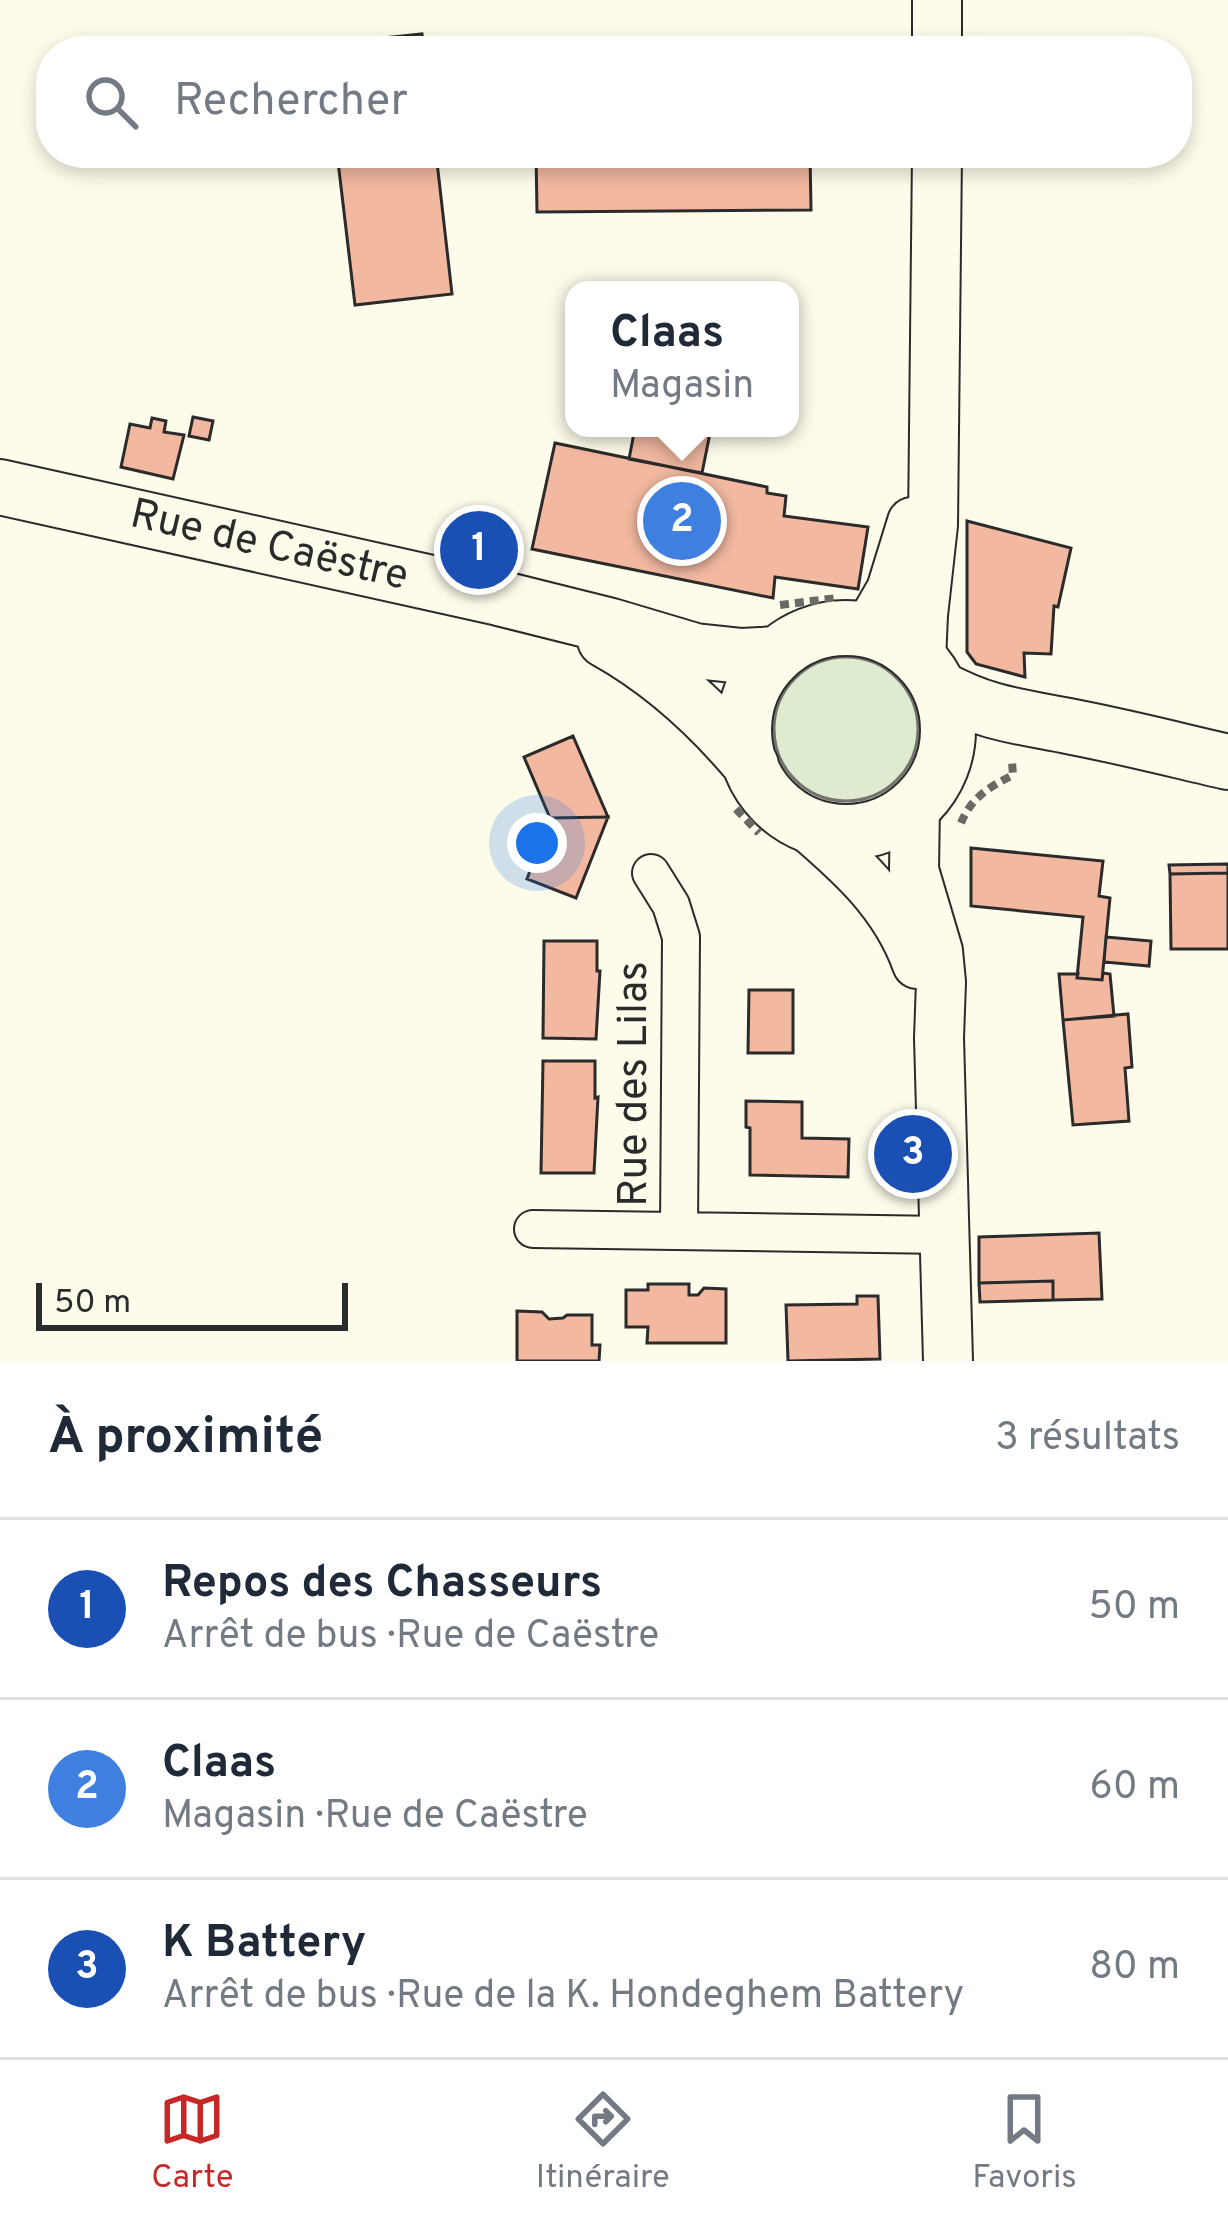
<!DOCTYPE html>
<html lang="fr">
<head>
<meta charset="utf-8">
<style>
	:root { --surface:#fff; --page:#f2f2f3; --text:#1f2937; --muted:#747a83; --line:#e0e1e3; --accent:#c62828 }
	body { margin:0; font-family:Overpass,sans-serif; background:var(--page); color:var(--text) }
	.scale { position:absolute; left:36px; bottom:30px; width:312px; box-sizing:border-box; padding-left:12px; border:6px solid #2b2b2b; border-top:0; font-size:33px; line-height:42px; white-space:nowrap; color:#2b2b2b; -webkit-text-stroke:9px #fdfbea; paint-order:stroke }
	.you { position:absolute; left:537px; top:843px; width:42px; height:42px; margin:-30px; border:9px solid #fff; border-radius:50%; background:#1a73e8; box-shadow:0 0 0 18px #1a73e833 }
	.badge { display:grid; place-items:center; width:78px; height:78px; border-radius:50%; background:var(--accent); color:#fff; font-size:39px; font-weight:700 }
	.pin { position:absolute; translate:-50% -50%; border:6px solid #fff; box-shadow:0 3px 12px #0006 }
	.popup { position:absolute; left:565px; top:281px; width:234px; height:156px; box-sizing:border-box; display:grid; place-content:center; border-radius:24px; background:var(--surface); filter:drop-shadow(0 3px 9px #0005); font-size:39px; white-space:nowrap; color:var(--muted) }
	.popup b { font-size:45px; color:var(--text) }
	.popup::after { content:''; position:absolute; left:50%; top:100%; margin-left:-24px; border:24px solid transparent; border-top-color:var(--surface) }
	.list { margin:0; padding:0; list-style:none }
	h2 { display:flex; justify-content:space-between; align-items:center; height:156px; margin:0; padding:0 48px; font-size:51px }
	h2 small { font-size:39px; font-weight:400; color:var(--muted) }
	.list li { display:grid; grid-template-columns:78px 1fr auto; gap:36px; align-items:center; box-sizing:border-box; height:180px; padding:0 48px; border-top:3px solid var(--line) }
	.list b { display:block; font-size:45px; white-space:nowrap }
	.list p { margin:0; font-size:39px; white-space:nowrap; color:var(--muted) }
	.list em { font-size:39px; font-style:normal; color:var(--muted) }
	.icon { flex:none; width:66px; height:66px; fill:none; stroke:currentColor; stroke-width:2; stroke-linecap:round; stroke-linejoin:round }
	.map { position:relative; flex:none; width:1228px; height:1361px; overflow:hidden }
	.search { position:absolute; background:var(--surface); box-shadow:0 6px 18px #0003; left:36px; right:36px; top:36px; height:132px; display:flex; align-items:center; gap:30px; box-sizing:border-box; padding:0 42px; border-radius:48px; color:var(--muted); font-size:45px }
	.sheet { height:696px; background:var(--surface) }
	nav { display:flex; justify-content:space-around; align-items:center; box-sizing:border-box; height:168px; border-top:3px solid var(--line); background:var(--surface); font-size:33px; color:var(--muted) }
	nav a { display:grid; justify-items:center; gap:6px }
	nav .on { color:var(--accent) }
	.map>svg:first-child { display:block }
	.green { fill:#deebd1; stroke:#74746e; stroke-width:3 }
	.building { fill:#f2b8a0; stroke:#2b2b2b; stroke-width:3 }
	.lines { fill:none; stroke-linecap:round; stroke-linejoin:round }
	.minor-casing { stroke:#2b2b2b; stroke-width:40 }
	.tertiary-casing { stroke:#2b2b2b; stroke-width:52 }
	.secondary-casing { stroke:#2b2b2b; stroke-width:58 }
	.path { stroke:#6a6964; stroke-width:8; stroke-dasharray:9 6; stroke-linecap:butt }
	.minor { stroke:#fdfbea; stroke-width:36 }
	.tertiary { stroke:#fdfbea; stroke-width:48 }
	.secondary { stroke:#fdfbea; stroke-width:54 }
	.labels { text-anchor:middle; dominant-baseline:central; stroke-width:9; stroke-linejoin:round; paint-order:stroke }
	.street-label { font-size:42px; fill:#2b2b2b; stroke:#fdfbea }
</style>
</head>
<body>
<div class="map">
<svg width="1228" height="1361" viewBox="0 0 1228 1361">
	<rect width="100%" height="100%" fill="#fdfbea"/>
	<path class="green" d="M774 729a72 72 0 1 1 144 0a72 72 0 1 1-144 0Z"/>
	<path class="building" d="M422 34 424 51H325V44Z
		M337 153H436L452 294 355 305Z
		M536 153H810L811 210 537 212Z
		M193 417 213 421 209 440 189 436Z
		M152 418 166 421 164 432 184 435 173 479 121 467 130 424 150 428Z
		M635 428H711L702 473 629 459Z
		M555 443 767 487V493L786 496 784 516 868 527 858 589 775 577 773 598 532 549Z
		M967 521 1071 548 1058 607 1054 606 1051 654 1024 653 1025 677 976 664 967 652Z
		M573 736 608 817 550 818 524 757Z
		M608 817 576 898 527 879 550 818Z
		M971 848 1103 861 1099 896 1110 898 1102 980 1077 978 1083 917 971 906Z
		M1228 864V873L1170 874 1169 865Z
		M1228 873V949H1171L1170 874Z
		M1106 937 1151 941 1149 966 1104 962Z
		M544 941H597V971H600L596 1039 543 1038Z
		M1103 973 1110 974 1114 1016 1063 1020 1059 974H1078L1077 978 1102 980Z
		M749 990H793V1053H748Z
		M1128 1014 1132 1067 1125 1068 1129 1121 1073 1125 1063 1020Z
		M543 1061H595V1098L598 1097 594 1173H541Z
		M746 1101 802 1102V1138L849 1139 848 1177 750 1175V1128L746 1127Z
		M1099 1233 1102 1299 1053 1300V1281L979 1283V1237Z
		M1053 1281V1300L980 1302 979 1283Z
		M648 1284H689V1295H698L704 1288 726 1289V1343H647L648 1327H626V1290H648Z
		M857 1296H878L880 1359 788 1361 786 1305 857 1304Z
		M517 1311 542 1312 549 1319 563 1318 567 1315H592V1345H600L599 1361H517Z"/>
	<g class="lines">
		<defs>
			<path id="minor" d="M651 873 671 905 681 937 679 1231
				M533 1229 944 1235"/>
			<path id="tertiary" d="M937 0V51
				M868 630 891 590 912 522
				M921 660 923 615 933 525 937 153
				M915 805 914 870 938 951 941 982 939 1038 948 1361
				M801 821C849 862 895 902 917 964"/>
			<path id="secondary" d="M0 487 499 598 611 626 695 651 742 656 778 654
				M744 730a102 102 0 1 1 204 0a102 102 0 1 1-204 0Z
				M605 640C661 671 710 716 751 765
				M939 688C989 715 1019 716 1073 727 1125 737 1176 750 1228 762"/>
		</defs>
		<use href="#minor" class="minor-casing"/>
		<use href="#tertiary" class="tertiary-casing"/>
		<use href="#secondary" class="secondary-casing"/>
		<path class="path" d="M780 605 837 598
			M736 809 759 833
			M961 823C971 798 989 787 1013 775L1012 762"/>
		<use href="#minor" class="minor"/>
		<use href="#tertiary" class="tertiary"/>
		<use href="#secondary" class="secondary"/>
	</g>
	<g class="labels">
		<g class="street-label">
			<text transform="translate(269 547) rotate(13)">Rue de Caëstre</text>
			<text transform="translate(635 1084) rotate(-90)">Rue des Lilas</text>
		</g>
	</g>
</svg>
<div class="scale">50 m</div>
<div class="you"></div>
<div class="pin badge" style="left:479px;top:550px;background:#1a4fb4">1</div>
<div class="pin badge" style="left:682px;top:521px;background:#3f7fe0">2</div>
<div class="popup"><b>Claas</b>Magasin</div>
<div class="pin badge" style="left:913px;top:1154px;background:#1a4fb4">3</div>
<div class="search"><svg class="icon" aria-label="search" viewBox="0 0 24 24"><circle cx="10" cy="10" r="6"/><path d="M15 15l6 6"/></svg>Rechercher</div>
</div>
<section class="sheet">
<h2>À proximité<small>3 résultats</small></h2>
<ul class="list">
<li><span class="badge" style="background:#1a4fb4">1</span><div><b>Repos des Chasseurs</b><p>Arrêt de bus · Rue de Caëstre</p></div><em>50 m</em></li>
<li><span class="badge" style="background:#3f7fe0">2</span><div><b>Claas</b><p>Magasin · Rue de Caëstre</p></div><em>60 m</em></li>
<li><span class="badge" style="background:#1a4fb4">3</span><div><b>K Battery</b><p>Arrêt de bus · Rue de la K. Hondeghem Battery</p></div><em>80 m</em></li>
</ul>
</section>
<nav>
<a class="on"><svg class="icon" aria-label="map" viewBox="0 0 24 24"><path d="M3 6l6-2 6 2 6-2v14l-6 2-6-2-6 2zM9 4v14M15 6v14"/></svg>Carte</a>
<a><svg class="icon" aria-label="directions" viewBox="0 0 24 24"><path d="M12 3l9 9-9 9-9-9zM9 14v-3h6M13 9l2 2-2 2"/></svg>Itinéraire</a>
<a><svg class="icon" aria-label="saved" viewBox="0 0 24 24"><path d="M7 4h10v16l-5-4-5 4z"/></svg>Favoris</a>
</nav>
</body>
</html>
